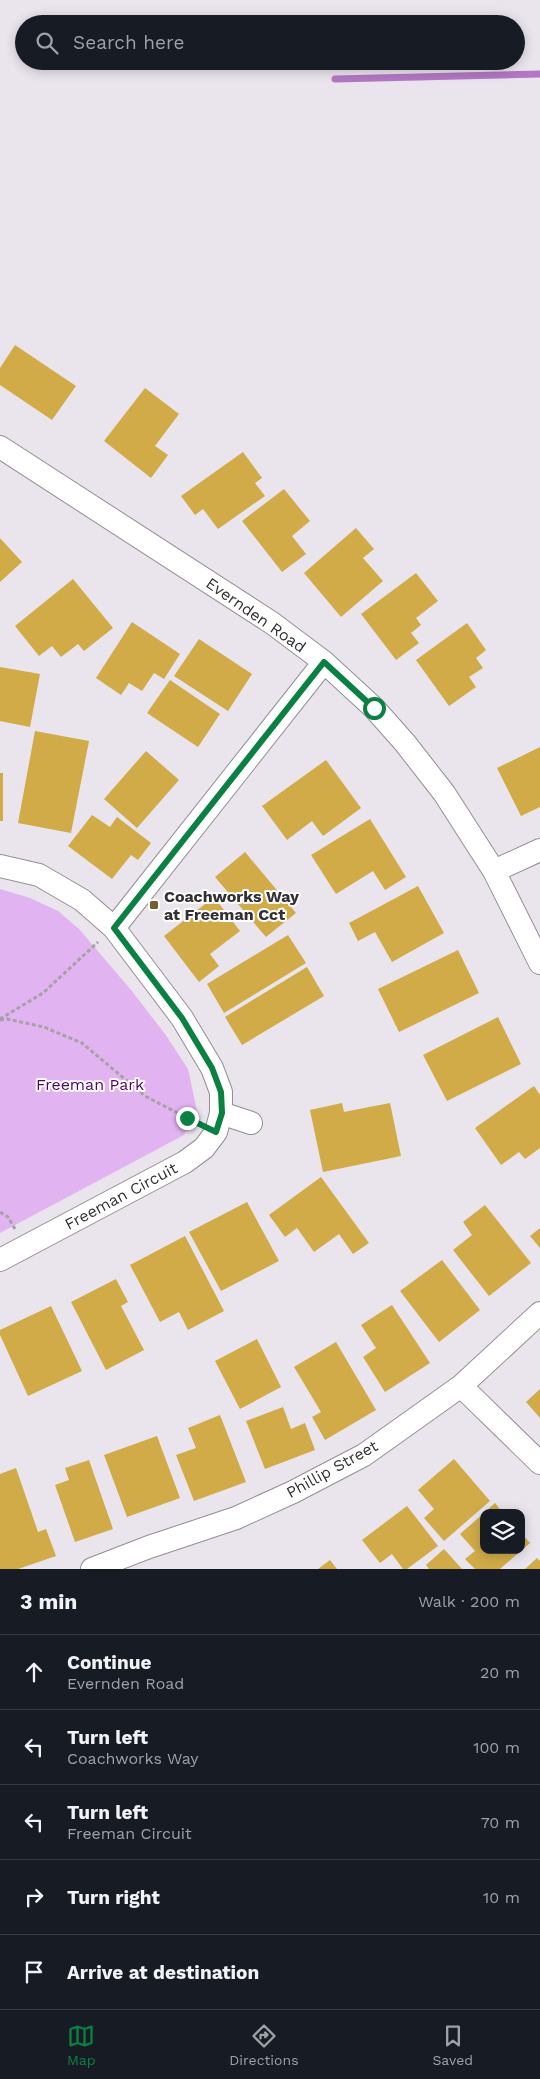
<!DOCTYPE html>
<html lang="en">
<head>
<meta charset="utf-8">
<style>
	:root { --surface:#171b24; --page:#242831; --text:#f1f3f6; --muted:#9ea1a6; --line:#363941; --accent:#0b8043 }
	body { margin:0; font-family:"Work Sans",sans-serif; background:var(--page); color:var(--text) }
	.controls { position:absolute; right:15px; bottom:15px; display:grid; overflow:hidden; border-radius:10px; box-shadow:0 2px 12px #0003 }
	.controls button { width:45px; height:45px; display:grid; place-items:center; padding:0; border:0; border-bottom:1px solid var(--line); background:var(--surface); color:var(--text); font:25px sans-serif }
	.stop { position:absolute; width:15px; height:15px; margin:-11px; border:4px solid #0b8043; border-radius:50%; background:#fff }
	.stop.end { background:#0b8043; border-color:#fff; box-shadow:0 1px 5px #0008 }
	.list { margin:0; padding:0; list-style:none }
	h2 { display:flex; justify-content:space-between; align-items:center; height:65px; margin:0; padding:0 20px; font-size:21px }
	h2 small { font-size:16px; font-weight:400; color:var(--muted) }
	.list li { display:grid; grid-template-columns:32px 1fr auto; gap:15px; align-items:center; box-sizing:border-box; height:75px; padding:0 20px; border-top:1px solid var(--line) }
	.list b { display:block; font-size:19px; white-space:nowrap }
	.list p { margin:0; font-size:16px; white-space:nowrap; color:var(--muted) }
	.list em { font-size:16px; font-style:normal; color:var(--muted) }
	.icon { flex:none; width:28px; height:28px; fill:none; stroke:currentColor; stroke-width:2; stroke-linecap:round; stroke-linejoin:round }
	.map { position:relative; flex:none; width:540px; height:1569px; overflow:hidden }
	.search { position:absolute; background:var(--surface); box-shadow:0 2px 12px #0003; left:15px; right:15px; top:15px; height:55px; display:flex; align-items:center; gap:12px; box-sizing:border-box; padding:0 18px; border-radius:28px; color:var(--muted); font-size:19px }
	.sheet { height:440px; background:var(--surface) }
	nav { display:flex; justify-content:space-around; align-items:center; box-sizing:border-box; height:70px; border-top:1px solid var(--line); background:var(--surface); font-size:14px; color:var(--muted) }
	nav a { display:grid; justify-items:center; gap:2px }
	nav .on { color:var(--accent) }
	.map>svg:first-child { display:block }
	.green { fill:#e2b3f1 }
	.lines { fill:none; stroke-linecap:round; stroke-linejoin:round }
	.stream { stroke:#b278c3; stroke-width:7 }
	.building { fill:#d0ab47 }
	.minor-casing { stroke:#948e95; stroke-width:24 }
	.path { stroke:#a6a1a7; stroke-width:3; stroke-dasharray:4 2.5; stroke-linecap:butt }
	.minor { stroke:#fff; stroke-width:22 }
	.route { stroke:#0b8043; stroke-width:6 }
	.poi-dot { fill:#746130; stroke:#fff; stroke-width:2 }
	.labels { text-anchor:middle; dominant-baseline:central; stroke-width:4; stroke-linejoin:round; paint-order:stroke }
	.street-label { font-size:16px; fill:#323032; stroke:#fff }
	.poi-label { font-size:16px; font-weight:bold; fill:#323032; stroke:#fff; text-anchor:start }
	.park-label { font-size:16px; fill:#530265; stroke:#fff }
</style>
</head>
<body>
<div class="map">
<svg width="540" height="1569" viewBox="0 0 540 1569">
	<rect width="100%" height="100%" fill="#eae4ec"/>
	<path class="green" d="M0 889 30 898 58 911 79 929 131 990 165 1034 188 1069 197 1111 184 1135 0 1233Z"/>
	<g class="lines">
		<path class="stream" d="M335 79 540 74"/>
	</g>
	<path class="building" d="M15 345 76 386 52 420 0 385V368Z
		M145 388 179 414 155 446 168 455 151 478 104 441Z
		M243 452 262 478 255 483 265 496 218 529 203 509 195 515 181 496Z
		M284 489 310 521 292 536 306 554 282 572 242 521Z
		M356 528 374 549 363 558 383 581 341 617 304 573Z
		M0 538 22 562 0 582Z
		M416 573 438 601 416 618 421 625 411 633 419 643 396 660 361 614Z
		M73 579 113 628 84 651 78 644 61 657 52 646 39 656 15 626Z
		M132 622 180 654 164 679 154 673 142 691 129 683 121 695 96 678Z
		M467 623 486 650 476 658 483 668 469 677 476 687 449 706 416 660Z
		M199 639 252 674 228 711 174 676Z
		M0 667 40 674 30 727 0 721Z
		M170 680 220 714 198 747 147 713Z
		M35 731 89 741 71 833 18 823Z
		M540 747V807L521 816 497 768Z
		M146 751 179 780 137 828 104 799Z
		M326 760 361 808 323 836 312 821 287 840 262 806Z
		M0 773H3V821H0Z
		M92 815 110 827 117 817 151 843 138 860 131 855 112 879 68 846Z
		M370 819 406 877 385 890 373 871 336 894 311 855Z
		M245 852 296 913 266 937 215 877Z
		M418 886 444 933 392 962 375 932 358 941 349 923Z
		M214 897 240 931 210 954 219 966 199 982 164 936Z
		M288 935 306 963 224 1013 207 984Z
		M458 950 479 993 399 1032 378 989Z
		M307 967 324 996 242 1045 225 1017Z
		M498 1017 521 1064 447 1101 423 1055Z
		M534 1086 540 1095V1148L525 1159 519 1152 501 1165 475 1128Z
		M342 1103 344 1112 390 1103 401 1156 323 1172 310 1110Z
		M321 1177 369 1243 353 1254 339 1234 314 1252 297 1228 285 1237 269 1215Z
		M247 1202 279 1261 221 1291 189 1232Z
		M485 1205 531 1263 489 1296 453 1250 472 1235 463 1222Z
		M540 1228V1248L530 1236Z
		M185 1236 224 1311 188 1330 179 1312 160 1322 130 1265Z
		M442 1260 480 1310 439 1342 400 1291Z
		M116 1279 128 1302 121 1306 144 1350 106 1370 71 1302Z
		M392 1305 430 1363 385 1392 363 1357 376 1348 361 1325Z
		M51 1306 82 1371 28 1396 0 1335V1330Z
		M257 1339 281 1387 240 1409 215 1361Z
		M336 1342 376 1410 325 1440 312 1417 321 1412 294 1367Z
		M540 1389V1418L526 1402Z
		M283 1407 291 1429 305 1423 315 1450 265 1469 246 1421Z
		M220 1415 246 1482 194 1501 176 1455 196 1448 188 1428Z
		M157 1436 180 1498 127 1517 104 1455Z
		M454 1459 490 1501 444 1541 424 1518 434 1509 418 1490Z
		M89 1460 113 1529 75 1542 55 1485 69 1480 65 1468Z
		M16 1468 38 1532 46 1529 56 1556 18 1569H0V1474Z
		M495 1503 503 1513H484Z
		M407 1506 438 1546 407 1569H403L392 1554 380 1563 362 1540Z
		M484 1513V1550H521V1533L530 1543 500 1569H475L465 1559 475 1551 460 1534Z
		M444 1549 462 1569H429L426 1565Z
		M537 1558 540 1561V1569H525Z
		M330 1560 337 1569H318Z"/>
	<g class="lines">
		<defs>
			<path id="minor" d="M0 447 272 623 324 662 374 708 405 743 444 793 494 871 540 963
				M0 866 39 875 82 900 114 928 182 1018 212 1068 221 1092V1113L216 1132 204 1148 185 1162 0 1260
				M494 871 540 850
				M114 928 324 662
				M221 1113 251 1123
				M461 1386 540 1463
				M92 1569 149 1547 236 1518 293 1492 364 1455 461 1386 540 1313"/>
		</defs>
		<use href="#minor" class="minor-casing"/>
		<path class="path" d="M0 1019 43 993 98 942
			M0 1020 7 1019 44 1027 82 1043 145 1096 195 1122
			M0 1212 8 1217 15 1229"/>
		<use href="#minor" class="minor"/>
	</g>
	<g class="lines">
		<path class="route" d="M187 1118 216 1132 222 1113 221 1092 212 1068 182 1018 114 928 324 662 374 708"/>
	</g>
	<rect class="poi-dot" x="149" y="900" width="10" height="10" rx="2.5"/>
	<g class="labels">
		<g class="street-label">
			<text transform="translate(256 615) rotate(35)">Evernden Road</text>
			<text transform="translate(121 1196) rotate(-28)">Freeman Circuit</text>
			<text transform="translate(332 1469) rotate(-29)">Phillip Street</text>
		</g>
		<g class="poi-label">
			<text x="164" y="896">Coachworks Way<tspan x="164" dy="18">at Freeman Cct</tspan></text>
		</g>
		<g class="park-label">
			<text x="90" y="1084">Freeman Park</text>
		</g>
	</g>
</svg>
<div class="controls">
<button><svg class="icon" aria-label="layers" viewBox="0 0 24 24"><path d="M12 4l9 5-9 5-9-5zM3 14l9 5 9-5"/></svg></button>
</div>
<div class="stop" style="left:374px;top:708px"></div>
<div class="stop end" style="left:187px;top:1118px"></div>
<div class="search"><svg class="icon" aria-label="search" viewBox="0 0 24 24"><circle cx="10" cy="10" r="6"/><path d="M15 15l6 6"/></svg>Search here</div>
</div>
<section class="sheet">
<h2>3 min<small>Walk · 200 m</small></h2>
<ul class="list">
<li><svg class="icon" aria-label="ahead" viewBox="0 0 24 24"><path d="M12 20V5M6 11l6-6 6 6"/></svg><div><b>Continue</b><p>Evernden Road</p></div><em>20 m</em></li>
<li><svg class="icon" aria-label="left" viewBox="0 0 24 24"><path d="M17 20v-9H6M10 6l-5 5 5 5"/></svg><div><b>Turn left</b><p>Coachworks Way</p></div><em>100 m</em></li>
<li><svg class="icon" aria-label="left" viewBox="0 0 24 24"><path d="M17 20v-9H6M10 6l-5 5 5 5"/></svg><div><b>Turn left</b><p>Freeman Circuit</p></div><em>70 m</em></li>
<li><svg class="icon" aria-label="right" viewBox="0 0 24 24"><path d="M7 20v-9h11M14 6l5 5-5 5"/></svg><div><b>Turn right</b></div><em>10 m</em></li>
<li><svg class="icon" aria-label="arrive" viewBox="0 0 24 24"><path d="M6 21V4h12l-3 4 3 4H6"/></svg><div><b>Arrive at destination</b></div></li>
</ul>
</section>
<nav>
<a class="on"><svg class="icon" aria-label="map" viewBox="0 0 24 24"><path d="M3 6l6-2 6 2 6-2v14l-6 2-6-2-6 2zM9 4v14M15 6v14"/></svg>Map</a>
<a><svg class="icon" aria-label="directions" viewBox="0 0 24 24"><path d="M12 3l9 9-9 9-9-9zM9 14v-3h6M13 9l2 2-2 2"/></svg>Directions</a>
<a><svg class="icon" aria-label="saved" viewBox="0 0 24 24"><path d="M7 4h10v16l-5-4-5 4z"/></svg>Saved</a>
</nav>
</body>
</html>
